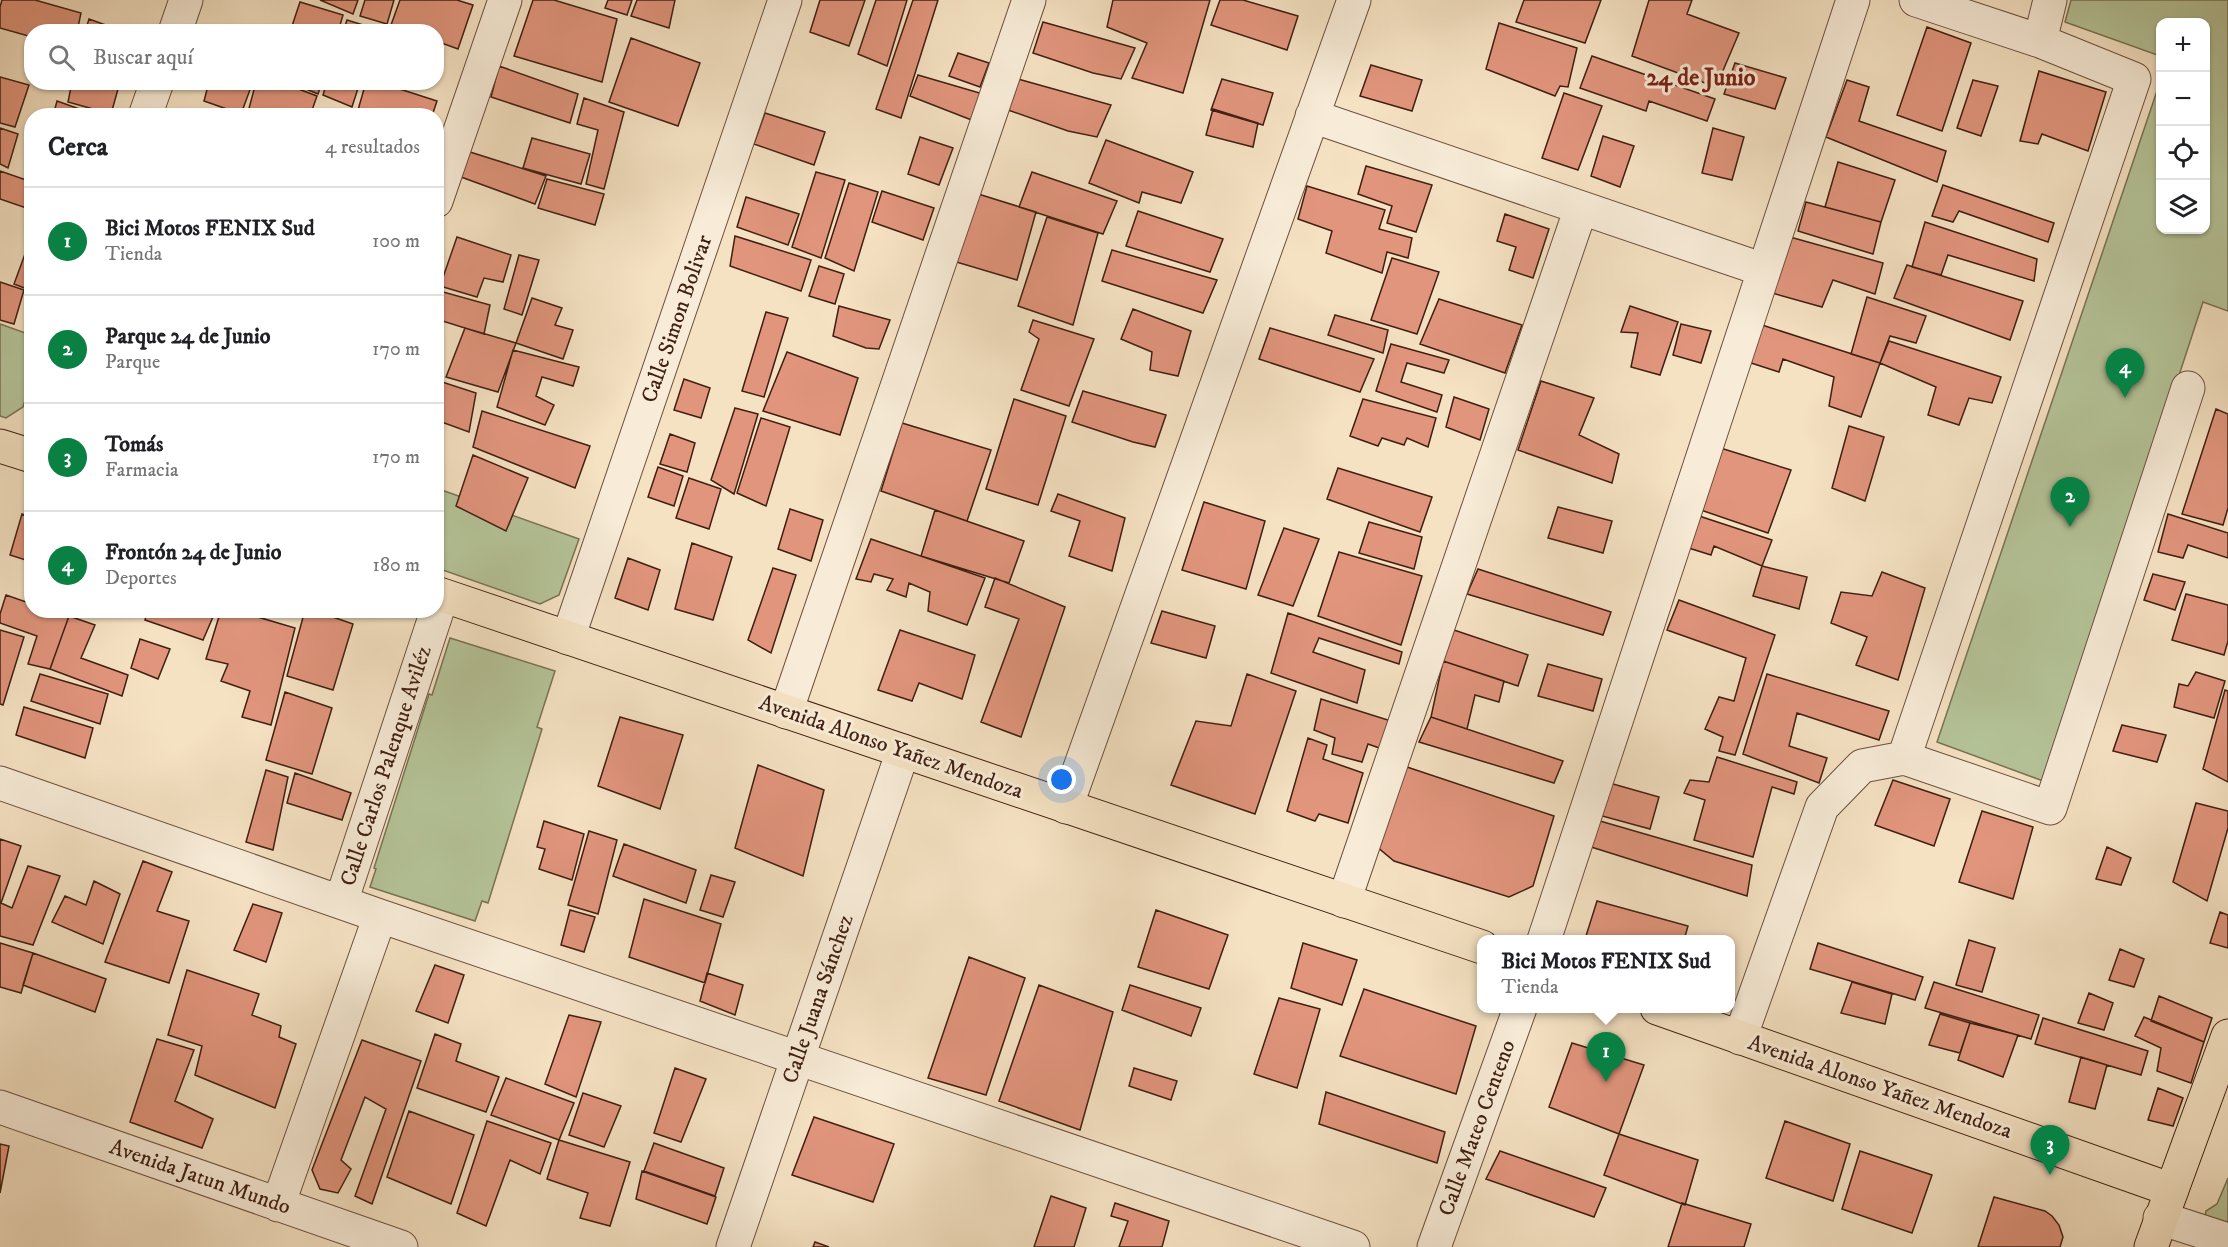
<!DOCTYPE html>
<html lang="es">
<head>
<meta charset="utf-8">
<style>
	:root { --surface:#fff; --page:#f6f6f6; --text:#202124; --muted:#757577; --line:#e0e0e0; --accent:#0b8043 }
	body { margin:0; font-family:"IM FELL DW Pica",serif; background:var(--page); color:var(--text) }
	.controls { position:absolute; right:18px; top:18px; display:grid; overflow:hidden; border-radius:12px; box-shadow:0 2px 4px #0004 }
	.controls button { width:54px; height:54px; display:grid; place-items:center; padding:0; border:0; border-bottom:2px solid var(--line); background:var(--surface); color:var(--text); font:30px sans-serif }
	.you { position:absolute; left:1062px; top:780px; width:21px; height:21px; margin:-15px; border:4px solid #fff; border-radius:50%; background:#1a73e8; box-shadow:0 0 0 9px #1a73e833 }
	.badge { display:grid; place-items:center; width:39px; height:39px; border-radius:50%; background:var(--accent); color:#fff; font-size:20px; font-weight:700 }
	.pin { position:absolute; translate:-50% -50px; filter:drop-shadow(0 2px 3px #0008) }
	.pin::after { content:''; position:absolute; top:32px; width:21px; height:18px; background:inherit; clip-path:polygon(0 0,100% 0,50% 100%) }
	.popup { position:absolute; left:1477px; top:935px; width:258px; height:78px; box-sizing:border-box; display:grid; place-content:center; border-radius:12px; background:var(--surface); filter:drop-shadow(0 2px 4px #0005); font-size:20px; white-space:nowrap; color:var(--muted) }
	.popup b { font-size:22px; color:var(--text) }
	.popup::after { content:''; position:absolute; left:50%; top:100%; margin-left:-12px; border:12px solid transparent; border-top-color:var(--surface) }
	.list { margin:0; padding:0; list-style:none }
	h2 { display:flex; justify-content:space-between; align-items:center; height:78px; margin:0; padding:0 24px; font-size:26px }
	h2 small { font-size:20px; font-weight:400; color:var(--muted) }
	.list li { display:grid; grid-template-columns:39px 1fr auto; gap:18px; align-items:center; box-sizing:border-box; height:108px; padding:0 24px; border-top:2px solid var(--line) }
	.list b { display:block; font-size:22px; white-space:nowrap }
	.list p { margin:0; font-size:20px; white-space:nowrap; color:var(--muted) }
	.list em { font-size:20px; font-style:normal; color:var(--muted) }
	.icon { flex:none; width:33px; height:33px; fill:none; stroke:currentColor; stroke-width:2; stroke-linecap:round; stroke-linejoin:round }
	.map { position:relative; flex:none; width:2228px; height:1247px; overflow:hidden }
	.search { position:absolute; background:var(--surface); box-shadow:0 2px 4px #0004; left:24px; top:24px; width:420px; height:66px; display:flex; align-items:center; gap:15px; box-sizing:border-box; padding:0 21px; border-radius:24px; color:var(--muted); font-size:22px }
	.panel { position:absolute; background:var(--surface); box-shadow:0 2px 4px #0004; left:24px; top:108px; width:420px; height:510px; border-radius:24px }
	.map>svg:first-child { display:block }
	.green { fill:#b5c499; stroke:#7a7255; stroke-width:1.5 }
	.building { fill:#e1957d; stroke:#401f11; stroke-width:1.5 }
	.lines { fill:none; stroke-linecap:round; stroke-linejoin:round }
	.minor-casing { stroke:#6d503e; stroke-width:35 }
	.major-casing { stroke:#401f11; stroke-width:35 }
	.minor { stroke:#f8ecd8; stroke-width:33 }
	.major { stroke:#f5e2c3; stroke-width:33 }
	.labels { text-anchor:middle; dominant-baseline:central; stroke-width:6; stroke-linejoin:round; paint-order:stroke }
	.street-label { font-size:22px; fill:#401f11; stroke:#f8ecd8 }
	.neighbourhood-label { font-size:24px; font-weight:bold; fill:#7a1f14; stroke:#f8ecd8 }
</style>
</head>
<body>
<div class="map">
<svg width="2228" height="1247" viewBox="0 0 2228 1247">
	<rect width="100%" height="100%" fill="#f5e2c3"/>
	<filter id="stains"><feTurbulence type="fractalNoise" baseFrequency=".00333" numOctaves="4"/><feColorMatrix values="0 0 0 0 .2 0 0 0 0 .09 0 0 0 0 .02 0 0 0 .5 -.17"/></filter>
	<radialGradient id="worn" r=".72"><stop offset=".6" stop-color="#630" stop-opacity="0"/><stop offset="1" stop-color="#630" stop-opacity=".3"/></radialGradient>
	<path class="green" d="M2071 0H2228V311L2203 302 2046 782 1937 742 2160 82V230H2206V22H2160V56L2065 22Z
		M0 324 31 335V381L23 407 6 418 0 416Z
		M436 488 579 539 559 595 540 604 437 568Z
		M450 638 555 671 537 727 542 729 488 903 482 901 475 921 370 887 376 869 374 868 429 694 432 695Z
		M2228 1178V1223L2205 1216 2206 1211 2217 1204Z"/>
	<path class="building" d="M2 0H35L81 13 77 32H32V37L0 28V7Z
		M320 0H358L353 14Z
		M365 0H394L387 24 360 16Z
		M400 0H457L473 5 458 49 436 41V32H410L391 25Z
		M533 0H554L617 19 602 82 514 56Z
		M608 0H632L627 15 605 8Z
		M637 0H675L669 28 631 16Z
		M820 0H865L849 46 810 32Z
		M876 0H907L887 66 858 54Z
		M913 0H938L901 118 876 109Z
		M1113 0H1210L1183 93 1132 78 1147 43 1107 27Z
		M1220 0H1243L1298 16 1287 50 1211 25Z
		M1524 0H1601L1585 43 1516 22Z
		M1649 0H1692L1687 14 1739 33 1716 87 1632 56Z
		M300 2 343 15 338 32H290Z
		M89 19 114 28 113 32H85Z
		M347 20 376 29 375 32H343Z
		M1043 22 1135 48 1121 79 1093 73 1033 53Z
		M1499 23 1577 48 1568 87 1560 86 1555 96 1486 69Z
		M1927 27 1971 43 1942 131 1897 115Z
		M631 38 700 63 678 126 609 102Z
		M958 53 989 63 980 87 949 76Z
		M1592 56 1715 99 1707 121 1649 101 1646 111 1580 88Z
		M1735 63 1786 78 1775 109 1724 94Z
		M1371 65 1422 80 1412 111 1360 96Z
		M499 66 578 94 570 123 491 97Z
		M2039 71 2106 92 2088 151 2042 134 2038 144 2020 141Z
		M918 75 983 94 974 121 910 96Z
		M0 77 29 85 15 127 0 123Z
		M1018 79 1111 105 1097 137 1068 131 1008 110Z
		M1222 79 1273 93 1263 125 1211 110Z
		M1847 80 1869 87 1859 121 1946 151 1937 182 1826 137Z
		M1973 80 1998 86 1981 136 1957 128Z
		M72 82H120L111 114 68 102Z
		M209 82H234L251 87 241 114 204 101Z
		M256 82H280L317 96 310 116H247Z
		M289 82H322L318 94Z
		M327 82H360L352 107 323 95Z
		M366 82H378L437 101 432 116H376L358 110Z
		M1564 93 1602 106 1578 170 1542 158Z
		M584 98 624 112 604 189 586 184 598 130 577 124Z
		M57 101 99 116H53Z
		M1213 109 1258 123 1253 147 1206 135Z
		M765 113 825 132 814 165 754 144Z
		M0 128 18 134 8 168 0 164Z
		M1713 128 1744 137 1732 180 1702 173Z
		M1603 136 1634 146 1620 187 1591 176Z
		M920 137 953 148 939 185 908 174Z
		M532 138 590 154 581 184 523 168Z
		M1106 140 1193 172 1181 203 1142 192 1139 203 1089 183Z
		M470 152 546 176 535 204 461 177Z
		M1838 162 1895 180 1881 222 1825 207Z
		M1366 166 1432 185 1416 232 1387 223 1392 206 1358 194Z
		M0 171 32 182V210L0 199Z
		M816 172 845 180 821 258 792 247Z
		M1032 172 1117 201 1103 234 1019 207Z
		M547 179 604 194 595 225 538 208Z
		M849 183 878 192 854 271 825 258Z
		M1943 185 2054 223 2048 242 1959 211 1953 222 1932 216Z
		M1307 186 1385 210 1379 229 1412 238 1408 258 1387 252 1382 273 1326 253 1332 231 1298 219Z
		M882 191 934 208 923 240 872 222Z
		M975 193 1036 212 1017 280 953 261Z
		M746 197 799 214 788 245 737 227Z
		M1806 202 1881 222 1873 254 1798 231Z
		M1138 211 1223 239 1210 272 1126 246Z
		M1505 214 1549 229 1533 278 1509 270 1516 247 1497 241Z
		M1047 217 1098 233 1073 325 1018 306Z
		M1925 222 2037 259 2034 281 1948 255 1941 275 1912 267Z
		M32 235V291L14 284Z
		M735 236 811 260 801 291 730 266Z
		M457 237 511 255 503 282 484 278 477 297 440 286Z
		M1790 237 1883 263 1875 294 1833 280 1822 307 1772 293Z
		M1112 250 1217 280 1203 313 1102 281Z
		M519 255 539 260 522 315 504 309Z
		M1392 258 1439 272 1417 334 1371 320Z
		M1907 265 2023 301 2010 340 1894 298Z
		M819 266 844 274 835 304 809 296Z
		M0 282 24 290 14 324 0 320Z
		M436 290 490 305 484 334 436 319Z
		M1867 297 1926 316 1916 343 1890 336 1880 363 1851 354Z
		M532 298 562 308 555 325 573 330 563 359 516 343Z
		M1439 299 1522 325 1505 373 1420 344Z
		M839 306 890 320 879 349 866 348 833 336Z
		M1630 306 1678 322 1660 375 1631 367 1638 333 1621 332Z
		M1133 309 1191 331 1178 376 1150 370 1152 352 1121 339Z
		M766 312 788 318 764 397 742 391Z
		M1335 315 1388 330 1383 353 1328 335Z
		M1033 320 1094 339 1069 406 1021 390 1039 339 1029 332Z
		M1681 324 1711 331 1701 363 1673 355Z
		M1762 325 1880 363 1861 417 1829 406 1834 377 1783 359 1779 372 1751 363Z
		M465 328 516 343 498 392 446 377Z
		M1270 328 1374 359 1360 392 1259 359Z
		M1889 341 2001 377 1992 403 1969 398 1959 425 1928 415 1936 387 1880 363Z
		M1391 344 1449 360 1444 373 1407 363 1401 382 1442 395 1437 412 1376 391Z
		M513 350 579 367 573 386 542 377 536 396 554 405 545 425 497 407Z
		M787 352 858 378 840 435 763 411Z
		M684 379 710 388 701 418 674 410Z
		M436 380 476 393 469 432 436 420Z
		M1541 381 1594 398 1579 435 1619 454 1612 483 1518 450Z
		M1083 391 1166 415 1155 447 1133 442 1072 422Z
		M1454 397 1489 409 1480 440 1446 427Z
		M1014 399 1066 416 1038 505 986 489Z
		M1363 399 1436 418 1428 447 1407 438 1404 445 1382 438 1378 446 1350 436Z
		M735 408 758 414 734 494 711 480Z
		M2216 409 2228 414V508L2223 525 2182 514Z
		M482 411 590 446 575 488 473 447Z
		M761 418 790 427 766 506 737 493Z
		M902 423 991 450 967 521 881 491Z
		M1849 426 1884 437 1865 501 1832 488Z
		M670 434 695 443 687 472 660 464Z
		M1714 446 1791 470 1768 533 1692 507Z
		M473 455 528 478 506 531 456 506Z
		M658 467 683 476 674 506 648 497Z
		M1338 468 1432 497 1420 532 1327 499Z
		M689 478 721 489 709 529 676 518Z
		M1058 494 1125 518 1112 571 1069 556 1080 521 1051 511Z
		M1204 502 1265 521 1246 589 1182 570Z
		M1558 507 1612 521 1603 553 1548 538Z
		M790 509 823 520 811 561 778 549Z
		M935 510 1024 541 1009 583 921 556Z
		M1690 513 1772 540 1762 566 1714 546 1711 555 1679 545Z
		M22 514 32 518V562L10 555Z
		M2168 514 2228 533V558L2188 545 2183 558 2158 552Z
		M1369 522 1422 537 1414 569 1359 553Z
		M1284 528 1319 539 1293 606 1258 595Z
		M871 539 985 578 967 625 928 611 930 592 909 583 906 597 887 590 893 579 874 574 871 582 856 579Z
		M692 543 732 557 713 620 675 609Z
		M1339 552 1422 576 1401 645 1318 616Z
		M628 558 660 570 648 610 615 598Z
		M1762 566 1807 577 1799 609 1753 596Z
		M773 568 796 575 771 653 748 640Z
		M1478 569 1611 612 1603 635 1467 594Z
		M1882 572 1925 588 1898 680 1856 665 1867 637 1831 623 1841 592 1872 596Z
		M2153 574 2185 582 2175 610 2144 600Z
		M995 578 1065 607 1021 737 981 722 1019 619 985 607Z
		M2186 594 2228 605V641L2224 655 2172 640Z
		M6 595 32 604V610H52L69 616 50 669 28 664 37 636 0 623V614Z
		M1679 600 1775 635 1735 755 1719 751 1723 737 1705 729 1719 697 1734 701 1746 658 1667 630Z
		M148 610H216L203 640 145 620Z
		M221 610H234L295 628 271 725 242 717 250 691 221 681 228 664 206 659Z
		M305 610H313L353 624 333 690 287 676Z
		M1162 611 1215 626 1206 658 1151 643Z
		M1288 613 1402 652 1399 664 1319 638 1313 652 1365 670 1357 703 1271 673Z
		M69 616 95 625 81 658 128 675 122 696 50 669Z
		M0 630 24 637 3 705 0 704Z
		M900 630 975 655 962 699 919 683 912 701 878 690Z
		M1454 630 1528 655 1518 686 1443 661Z
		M140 639 170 649 158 679 131 668Z
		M1443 661 1504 681 1499 702 1475 695 1467 729 1431 717Z
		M1548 664 1602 679 1593 711 1538 696Z
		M2196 672 2225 681 2214 718 2174 707 2179 684 2188 686Z
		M40 674 108 694 100 724 31 701Z
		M1247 674 1296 691 1255 814 1171 785 1196 721 1231 726Z
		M1767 674 1889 711 1879 740 1797 713 1789 746 1827 758 1819 783 1743 754Z
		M2225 690 2228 691V782L2203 769Z
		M285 692 332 708 312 774 266 760Z
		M1321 699 1391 721 1385 750 1368 744 1362 762 1332 754 1335 738 1314 730Z
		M24 707 93 728 85 758 16 735Z
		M620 717 683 735 660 809 598 786Z
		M1431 717 1563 761 1554 783 1419 742Z
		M2122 725 2166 735 2157 762 2113 751Z
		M1308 738 1327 745 1323 759 1363 773 1348 823 1319 814 1315 821 1287 811Z
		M1717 757 1797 782 1794 794 1772 787 1753 857 1694 840 1705 800 1684 793 1690 780 1709 782Z
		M758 765 824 790 803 876 735 848Z
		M1407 767 1554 816 1533 886 1509 897 1394 861 1376 846Z
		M266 770 288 777 273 850 246 842Z
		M295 773 351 793 342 820 287 803Z
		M1893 780 1950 799 1934 846 1875 825Z
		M1606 782 1659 797 1650 829 1595 814Z
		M2196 803 2228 811V828L2207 901 2173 882Z
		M1982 811 2033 827 2013 899 1959 882Z
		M544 821 584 834 572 880 539 869 545 849 537 847Z
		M1600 821 1752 865 1747 896 1588 846Z
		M589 831 617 840 598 914 568 905Z
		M0 839 21 846 1 903 12 908 28 866 60 876 33 945 0 936Z
		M624 844 696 870 686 903 613 876Z
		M2107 847 2131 858 2121 885 2096 879Z
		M143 861 172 872 157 911 189 921 169 983 105 962Z
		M711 875 735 882 723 917 700 910Z
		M94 881 120 894 103 944 52 922 65 896 86 905Z
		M644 899 721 924 705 983 629 957Z
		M1597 901 1688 926 1684 940H1597L1586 936Z
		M253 904 282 913 266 962 234 950Z
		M570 910 595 917 584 952 561 945Z
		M1156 910 1228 935 1209 989 1138 967Z
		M2220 912 2228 915V948L2210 943Z
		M1969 940 1995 948 1982 992 1956 985Z
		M0 943 33 953 21 993 0 987Z
		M1303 943 1357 960 1342 1005 1291 988Z
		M1818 943 1923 977 1915 1000 1810 969Z
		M2120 949 2144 959 2134 987 2109 980Z
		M33 953 106 979 95 1012 23 985Z
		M969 957 1025 978 986 1095 928 1078Z
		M435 965 464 975 448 1023 416 1011Z
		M187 970 259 994 252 1015 281 1026 279 1037 296 1044 275 1108 195 1075 202 1046 168 1035Z
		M707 973 743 985 735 1015 700 1001Z
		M1852 982 1892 994 1885 1024 1841 1013Z
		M1934 982 2039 1015 2031 1039 1925 1008Z
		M1039 985 1113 1012 1080 1130 999 1101Z
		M1130 985 1201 1008 1191 1036 1122 1010Z
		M1364 989 1476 1026 1456 1094 1340 1056Z
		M2089 993 2113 1003 2104 1030 2078 1023Z
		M2159 996 2212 1018 2204 1042 2151 1021Z
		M1279 998 1320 1009 1297 1088 1254 1074Z
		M1940 1014 1970 1023 1960 1053 1929 1045Z
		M569 1015 601 1022 576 1097 545 1084Z
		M2144 1017 2204 1042 2191 1083 2157 1071 2161 1048 2135 1036Z
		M2043 1018 2148 1051 2141 1075 2035 1044Z
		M1970 1023 2018 1035 2003 1077 1958 1060Z
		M435 1034 461 1044 456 1061 499 1077 486 1112 417 1088Z
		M157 1039 194 1050 175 1101 213 1119 202 1148 130 1122Z
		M362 1040 421 1061 372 1204 355 1196 386 1109 365 1097 341 1160 351 1169 338 1193 320 1189 312 1170Z
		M1572 1043 1644 1065 1619 1134 1549 1107Z
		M2081 1057 2107 1065 2095 1109 2069 1102Z
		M675 1068 706 1079 681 1142 654 1133Z
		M1134 1068 1177 1081 1171 1100 1129 1086Z
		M506 1078 574 1103 559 1140 491 1115Z
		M2158 1088 2183 1098 2173 1126 2148 1120Z
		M1326 1092 1445 1132 1437 1163 1319 1124Z
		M583 1093 621 1106 604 1147 569 1135Z
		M409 1111 474 1135 451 1204 387 1177Z
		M814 1117 894 1144 873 1202 792 1175Z
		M487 1121 551 1143 540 1174 510 1160 486 1226 457 1213Z
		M1785 1121 1850 1144 1833 1201 1766 1178Z
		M1619 1134 1698 1160 1685 1205 1604 1175Z
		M559 1140 630 1162 610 1226 580 1218 588 1193 547 1179Z
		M654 1143 724 1168 715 1196 644 1171Z
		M0 1144 9 1146 0 1193Z
		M1500 1151 1606 1188 1594 1217 1486 1179Z
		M1860 1151 1932 1175 1912 1233 1842 1209Z
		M642 1171 716 1197 707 1224 636 1199Z
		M1051 1196 1086 1208 1074 1247H1034Z
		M1994 1197 2045 1211 2052 1216 2059 1225 2063 1237 2060 1247H1978Z
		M1115 1203 1169 1221 1162 1247H1119L1128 1221 1111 1216Z
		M1682 1203 1751 1224 1744 1247H1668Z
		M815 1242 829 1247H813Z"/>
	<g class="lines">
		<defs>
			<path id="minor" d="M175 32 186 0
				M2040 41 2050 0
				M145 116 157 82
				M1312 116 1764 270
				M436 201 505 0
				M568 638 785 0
				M786 712 1029 0
				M1904 758 2134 79 2040 41 1916 0
				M0 783 380 916 1353 1247
				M1066 807 1354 0
				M1344 901 1581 208
				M341 902 442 596
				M1544 940 1853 0
				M1740 1038 1822 807 1862 766 1904 758 2050 808 2188 388
				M0 1107 401 1247
				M278 1205 380 916
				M2160 1218 2228 1240
				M733 1247 903 751
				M1434 1247 1520 1008"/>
			<path id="major" d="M0 446 32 456
				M436 593 1482 947
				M1657 1008 2172 1190
				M2151 1247 2228 1036"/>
		</defs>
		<use href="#minor" class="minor-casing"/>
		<use href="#major" class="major-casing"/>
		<use href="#minor" class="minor"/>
		<use href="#major" class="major"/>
	</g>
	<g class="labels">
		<g class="street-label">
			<text transform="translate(677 319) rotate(-71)">Calle Simon Bolivar</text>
			<text transform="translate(891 747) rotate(19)">Avenida Alonso Yañez Mendoza</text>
			<text transform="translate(386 766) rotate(-72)">Calle Carlos Palenque Aviléz</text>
			<text transform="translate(818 999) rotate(-71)">Calle Juana Sánchez</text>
			<text transform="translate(1880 1087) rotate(19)">Avenida Alonso Yañez Mendoza</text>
			<text transform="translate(1477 1128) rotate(-70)">Calle Mateo Centeno</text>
			<text transform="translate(200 1177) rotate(19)">Avenida Jatun Mundo</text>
		</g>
		<g class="neighbourhood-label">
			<text x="1701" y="78">24 de Junio</text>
		</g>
	</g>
	<rect width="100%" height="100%" filter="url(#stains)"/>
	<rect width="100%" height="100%" fill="url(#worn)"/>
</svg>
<div class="controls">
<button>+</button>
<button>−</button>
<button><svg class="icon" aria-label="locate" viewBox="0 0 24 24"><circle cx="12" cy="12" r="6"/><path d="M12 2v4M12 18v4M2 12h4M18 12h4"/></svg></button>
<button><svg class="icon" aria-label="layers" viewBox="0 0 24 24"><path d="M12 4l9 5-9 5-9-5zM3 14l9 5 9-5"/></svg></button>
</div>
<div class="you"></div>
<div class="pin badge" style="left:1606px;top:1082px">1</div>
<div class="popup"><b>Bici Motos FENIX Sud</b>Tienda</div>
<div class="pin badge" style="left:2070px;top:527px">2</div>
<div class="pin badge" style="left:2050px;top:1175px">3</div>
<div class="pin badge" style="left:2125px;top:398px">4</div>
<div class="search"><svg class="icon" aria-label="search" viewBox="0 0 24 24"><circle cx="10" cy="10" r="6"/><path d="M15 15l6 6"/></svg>Buscar aquí</div>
<section class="panel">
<h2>Cerca<small>4 resultados</small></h2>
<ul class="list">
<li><span class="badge">1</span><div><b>Bici Motos FENIX Sud</b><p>Tienda</p></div><em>100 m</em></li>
<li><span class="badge">2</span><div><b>Parque 24 de Junio</b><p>Parque</p></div><em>170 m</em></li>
<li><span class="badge">3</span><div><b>Tomás</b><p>Farmacia</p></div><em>170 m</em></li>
<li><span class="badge">4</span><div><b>Frontón 24 de Junio</b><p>Deportes</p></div><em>180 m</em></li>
</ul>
</section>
</div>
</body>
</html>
